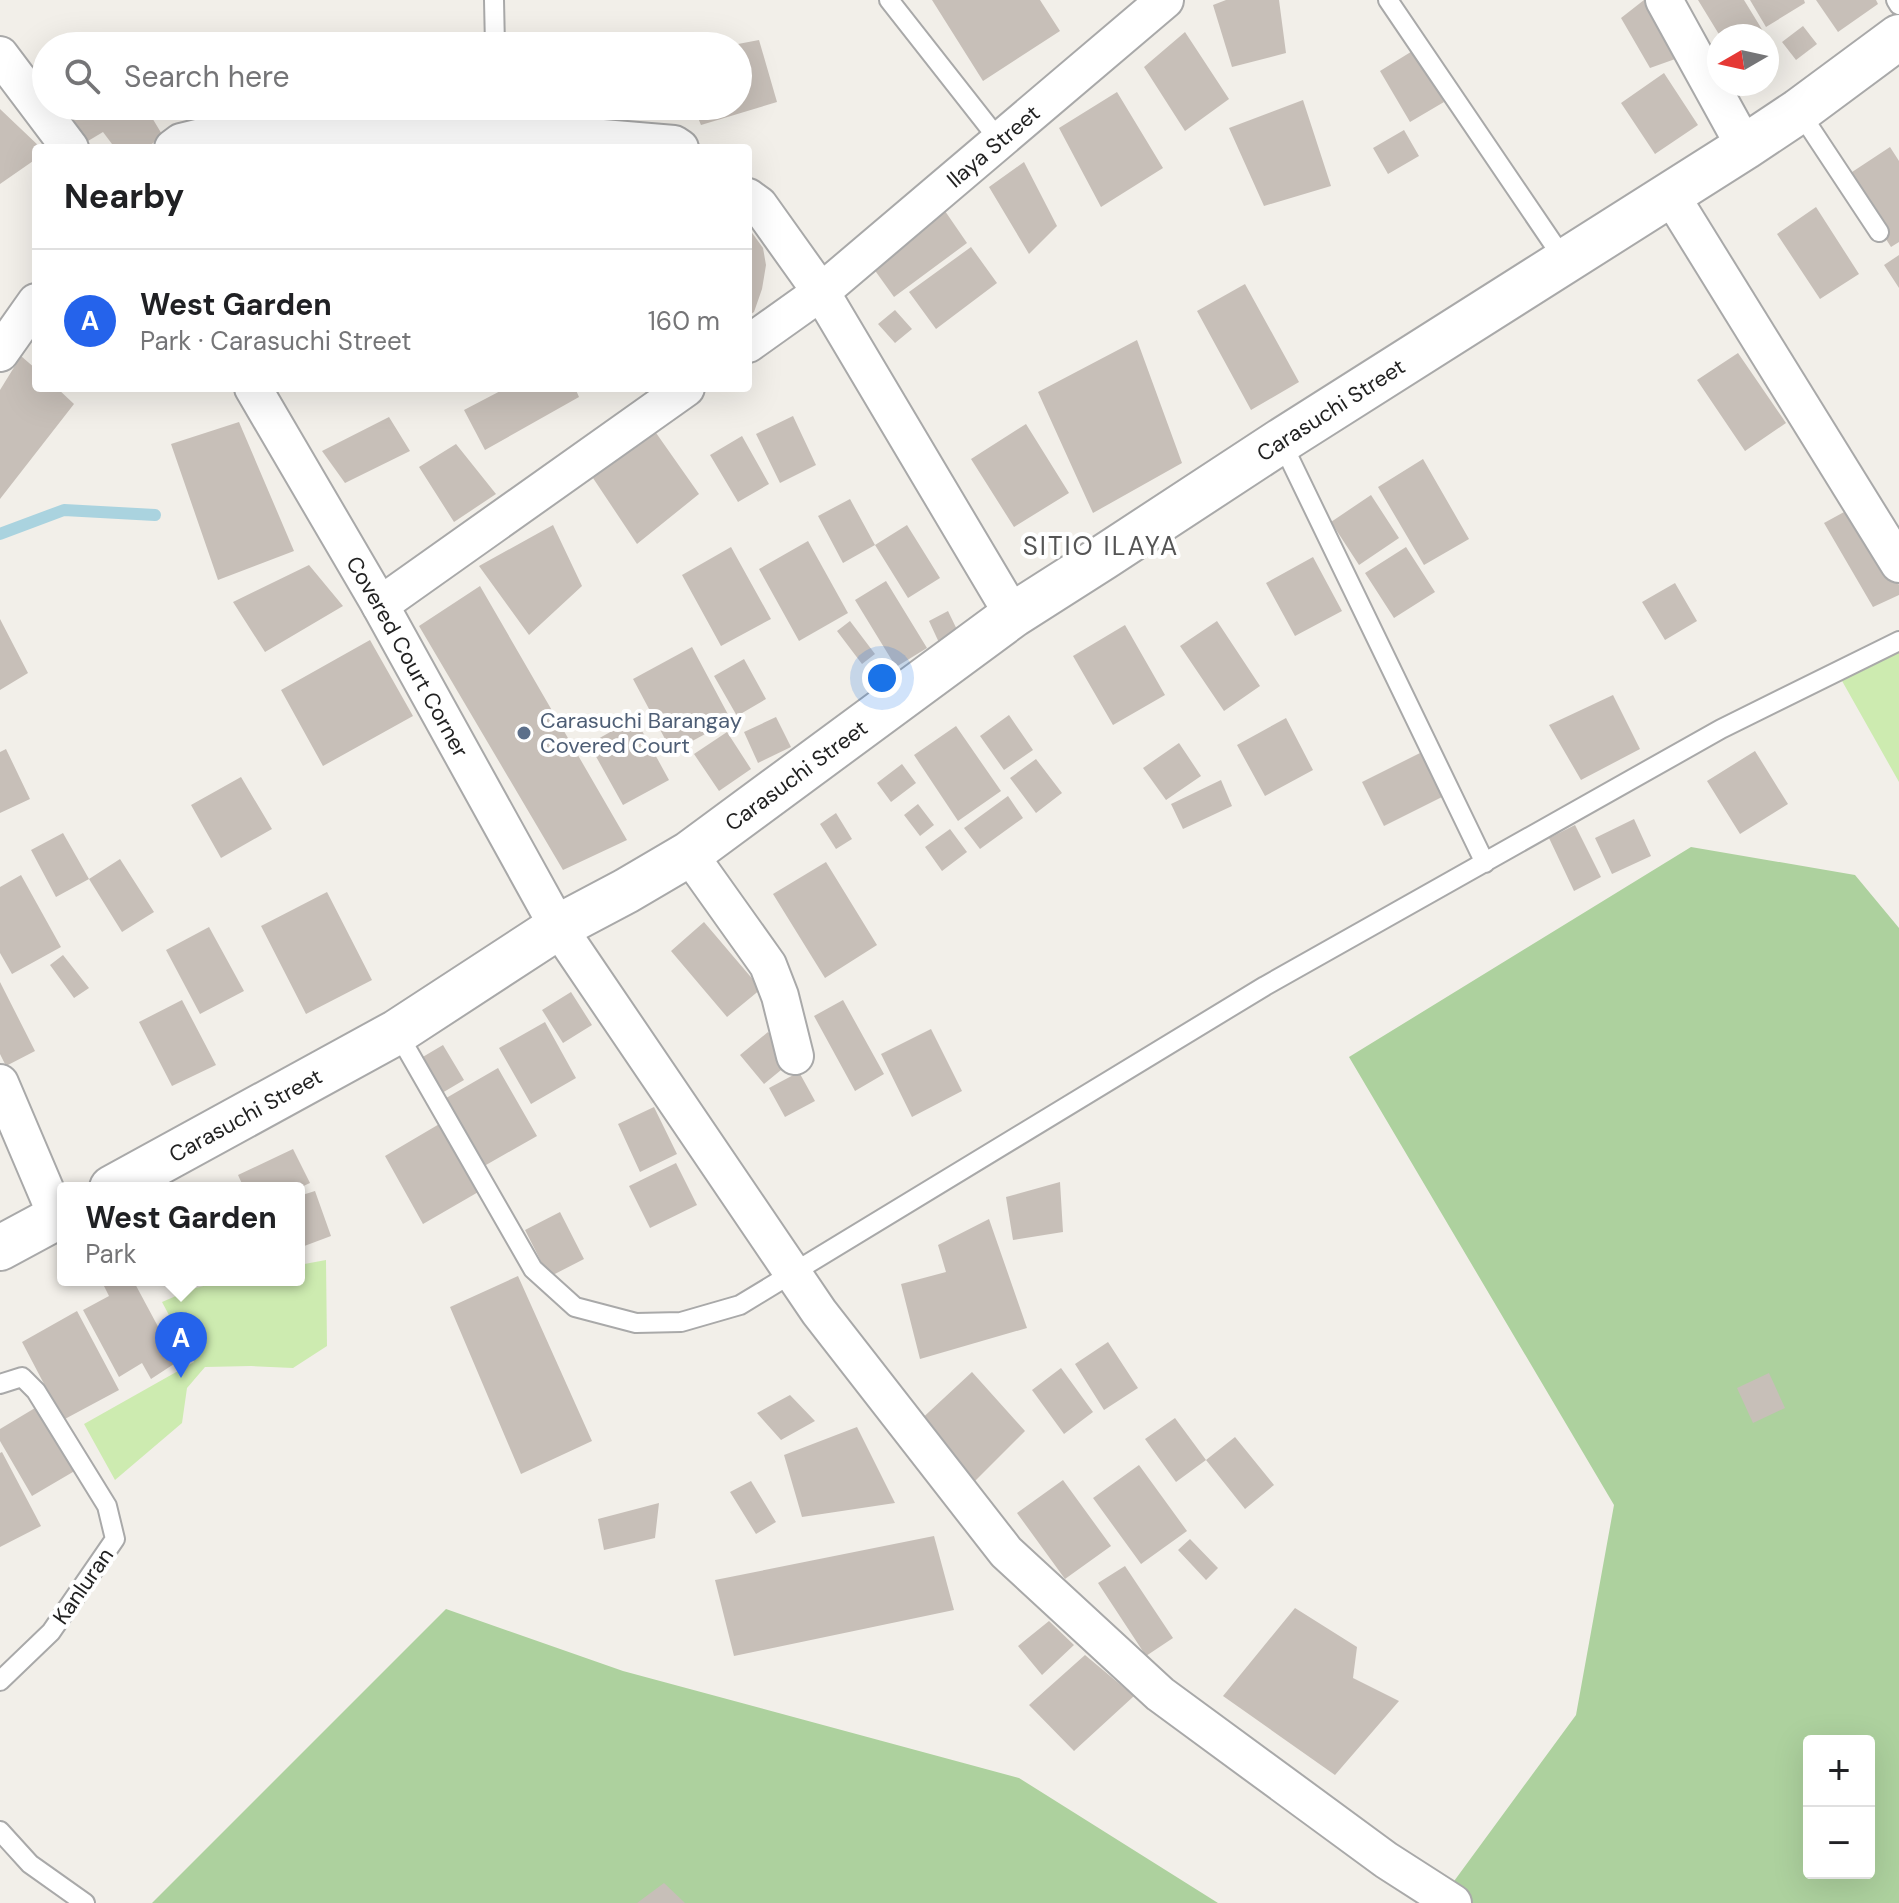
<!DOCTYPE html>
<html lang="en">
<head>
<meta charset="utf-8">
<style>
	:root { --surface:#fff; --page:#f2f2f2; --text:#202124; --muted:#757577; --line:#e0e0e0; --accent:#2563eb }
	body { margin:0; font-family:"DM Sans",sans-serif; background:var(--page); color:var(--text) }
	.controls { position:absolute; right:24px; bottom:24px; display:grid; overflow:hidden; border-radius:8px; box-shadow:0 8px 32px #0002 }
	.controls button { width:72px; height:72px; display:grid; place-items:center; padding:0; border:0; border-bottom:2px solid var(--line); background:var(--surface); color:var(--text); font:40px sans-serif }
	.compass { position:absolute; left:1707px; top:24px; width:72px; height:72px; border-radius:50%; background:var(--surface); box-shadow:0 8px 32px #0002; rotate:261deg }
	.you { position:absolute; left:882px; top:678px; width:28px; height:28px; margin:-20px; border:6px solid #fff; border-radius:50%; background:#1a73e8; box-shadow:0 0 0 12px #1a73e833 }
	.badge { display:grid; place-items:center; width:52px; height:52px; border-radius:50%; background:var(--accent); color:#fff; font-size:26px; font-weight:700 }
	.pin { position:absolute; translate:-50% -66px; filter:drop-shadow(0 2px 4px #0008) }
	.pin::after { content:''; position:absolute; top:42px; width:28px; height:24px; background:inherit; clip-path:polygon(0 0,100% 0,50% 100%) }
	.popup { position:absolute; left:57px; top:1182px; width:248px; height:104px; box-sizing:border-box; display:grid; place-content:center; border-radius:8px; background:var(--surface); filter:drop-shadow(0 2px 6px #0005); font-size:26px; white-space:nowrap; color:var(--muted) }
	.popup b { font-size:30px; color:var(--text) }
	.popup::after { content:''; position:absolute; left:50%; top:100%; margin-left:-16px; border:16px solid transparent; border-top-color:var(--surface) }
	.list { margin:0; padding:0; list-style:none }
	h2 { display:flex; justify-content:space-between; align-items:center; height:104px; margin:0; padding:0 32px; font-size:34px }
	h2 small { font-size:26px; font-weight:400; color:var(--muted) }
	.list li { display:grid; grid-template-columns:52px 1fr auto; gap:24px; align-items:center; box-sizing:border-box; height:144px; padding:0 32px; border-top:2px solid var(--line) }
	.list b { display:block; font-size:30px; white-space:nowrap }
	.list p { margin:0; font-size:26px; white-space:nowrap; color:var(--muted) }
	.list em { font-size:26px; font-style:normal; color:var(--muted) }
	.icon { flex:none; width:44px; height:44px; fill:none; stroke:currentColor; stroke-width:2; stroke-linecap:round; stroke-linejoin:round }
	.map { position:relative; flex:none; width:1899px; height:1903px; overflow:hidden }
	.search { position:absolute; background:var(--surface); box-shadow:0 8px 32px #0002; left:32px; top:32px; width:720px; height:88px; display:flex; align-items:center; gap:20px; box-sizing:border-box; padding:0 28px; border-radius:44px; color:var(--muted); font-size:30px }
	.panel { position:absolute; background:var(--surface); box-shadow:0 8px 32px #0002; left:32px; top:144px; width:720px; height:248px; border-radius:8px }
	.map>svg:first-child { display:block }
	.grass { fill:#cdebb0 }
	.forest { fill:#add19e; fill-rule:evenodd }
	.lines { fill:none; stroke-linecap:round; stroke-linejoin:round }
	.stream { stroke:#aad3df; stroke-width:12 }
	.building { fill:#c7bfb8 }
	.service-casing { stroke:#a9a9a9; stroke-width:22 }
	.minor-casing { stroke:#a9a9a9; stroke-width:40 }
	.tertiary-casing { stroke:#a9a9a9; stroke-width:48 }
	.service { stroke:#fff; stroke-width:18 }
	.minor { stroke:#fff; stroke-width:36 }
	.tertiary { stroke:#fff; stroke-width:44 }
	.service-dot { fill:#5c6f8a; stroke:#fff; stroke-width:3 }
	.labels { text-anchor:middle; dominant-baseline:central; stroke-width:8; stroke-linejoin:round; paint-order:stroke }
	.street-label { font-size:22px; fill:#222; stroke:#fff }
	.service-label { font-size:22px; fill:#4e5e75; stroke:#fff; text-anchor:start }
	.quarter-label { font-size:26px; letter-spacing:2px; fill:#555; stroke:#fff }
</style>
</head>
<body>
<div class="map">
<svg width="1899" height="1903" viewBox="0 0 1899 1903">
	<rect width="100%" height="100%" fill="#f2efe9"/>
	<path class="grass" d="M1899 641V782L1837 672Z
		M326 1260 327 1346 293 1368 251 1366 205 1367 187 1388 182 1423 115 1480 84 1424 194 1362 162 1302 192 1289 226 1280H299V1265Z"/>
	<path class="forest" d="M1691 847 1855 875 1899 928V1903H1438L1576 1715 1614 1505 1349 1057ZM1809 1741H1869V1873H1809Z
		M446 1609 623 1671 1019 1778 1218 1903H152Z"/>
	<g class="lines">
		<path class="stream" d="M0 534 64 510 155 515"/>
	</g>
	<path class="building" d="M932 0H1040L1060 31 983 81Z
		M1226 0H1279L1286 53 1232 67 1213 5Z
		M1644 0 1678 58 1650 68 1621 18Z
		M1698 0H1744L1766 36H1720Z
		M1750 0H1804L1805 3 1766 27Z
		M1816 0H1876L1878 4 1838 32Z
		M1803 26 1817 44 1796 60 1782 42Z
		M1185 32 1229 99 1185 131 1144 67Z
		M391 37 394 46H278V41Z
		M759 40 777 102 701 125 693 106H738V44Z
		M1414 50 1444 102 1410 122 1380 71Z
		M1664 73 1698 125 1655 154 1621 103Z
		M1117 92 1163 168 1101 207 1059 128Z
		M1303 100 1331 186 1264 206 1229 128Z
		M61 106H145L163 136 146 148H115L103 132 88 141Z
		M280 106H418V109L280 111Z
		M0 109 41 148H36V159L0 184Z
		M1404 130 1419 156 1388 174 1373 148Z
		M1890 147 1899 161V242L1891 247 1846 176Z
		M1024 162 1057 226 1029 254 989 187Z
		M1816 207 1859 274 1820 299 1777 234Z
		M945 211 967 243 894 297 871 265Z
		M750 230 763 248 766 265 762 289 754 312 748 316V231Z
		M971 247 997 283 936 329 909 292Z
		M1899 255V288L1884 265Z
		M1245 284 1299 382 1251 410 1197 311Z
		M895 310 912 329 895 343 878 324Z
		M1137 340 1182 463 1093 513 1038 392Z
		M1738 353 1786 423 1745 451 1697 380Z
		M21 356 36 369V388H57L74 404 0 499V390Z
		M506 388H575L579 397 485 450 464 410Z
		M793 416 816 465 780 483 756 434Z
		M389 417 410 451 345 483 322 451Z
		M239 422 294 551 218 580 171 444Z
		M1026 424 1069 493 1014 527 971 459Z
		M654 430 699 494 637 544 591 475Z
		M742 436 769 484 738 502 710 455Z
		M456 444 496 494 454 522 419 467Z
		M1423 459 1469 539 1424 565 1378 487Z
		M1371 495 1399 538 1359 565 1331 522Z
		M850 499 875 545 843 563 818 516Z
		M1855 506 1899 585V595L1873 607 1824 523Z
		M553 525 582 586 529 635 479 566Z
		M907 525 940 578 908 598 875 545Z
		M808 541 848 613 799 641 759 569Z
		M731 547 771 619 721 646 682 575Z
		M1406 547 1435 592 1394 618 1365 573Z
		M1313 557 1342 611 1295 636 1266 583Z
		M309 565 343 606 265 652 233 602Z
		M886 581 927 648 896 667 855 600Z
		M1675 583 1697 621 1665 640 1642 602Z
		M480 586 627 840 563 870 419 626Z
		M948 611 962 640 942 649 929 621Z
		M0 619 28 673 0 690Z
		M850 621 875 654 862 664 837 631Z
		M1217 621 1260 686 1224 711 1180 646Z
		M1125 625 1165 695 1113 725 1073 656Z
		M370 640 413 716 323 766 281 690Z
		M692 647 731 720 672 752 633 679Z
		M744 659 766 699 737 716 714 676Z
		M1613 695 1640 749 1581 780 1549 725Z
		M1009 715 1033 750 1004 770 980 736Z
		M776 717 791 747 758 763 744 732Z
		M635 718 669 780 623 805 589 744Z
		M1286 718 1313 770 1265 796 1237 745Z
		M956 726 1001 791 958 821 914 755Z
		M727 732 751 769 719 791 694 754Z
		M1179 743 1201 776 1166 800 1143 768Z
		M6 749 30 799 0 813V752Z
		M1428 749 1450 793 1384 826 1362 782Z
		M1755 751 1788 804 1740 834 1707 781Z
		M1036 759 1062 793 1036 813 1010 778Z
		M902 764 916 783 891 802 877 783Z
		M241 777 272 829 221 858 191 805Z
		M1221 780 1232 806 1183 829 1171 804Z
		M1008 796 1023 818 980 849 964 828Z
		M918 804 934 825 920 836 904 815Z
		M836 813 852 839 836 849 820 824Z
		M1634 819 1651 856 1612 874 1595 838Z
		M1575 825 1601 877 1574 891 1549 838Z
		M950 829 967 852 942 871 925 847Z
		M63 833 89 879 56 897 31 850Z
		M120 859 154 912 122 932 89 879Z
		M826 862 877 945 825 978 773 894Z
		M21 875 61 947 12 974 0 953V887Z
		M327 892 372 980 306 1014 261 926Z
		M704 922 761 989 727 1017 671 951Z
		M209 927 244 991 200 1014 166 950Z
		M63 955 89 988 74 998 50 965Z
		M0 982 35 1051 6 1066 0 1054Z
		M571 992 592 1025 563 1043 542 1010Z
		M182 1000 216 1065 172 1086 139 1022Z
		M843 1000 884 1074 855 1091 814 1016Z
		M545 1022 576 1078 531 1104 499 1048Z
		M931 1029 962 1091 912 1117 881 1054Z
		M768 1032 792 1061 764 1084 740 1055Z
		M443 1045 464 1080 442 1093 421 1058Z
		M498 1068 537 1136 479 1169 441 1101Z
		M799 1072 815 1101 785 1117 769 1088Z
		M654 1107 677 1154 640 1172 618 1124Z
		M441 1123 480 1191 423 1224 385 1156Z
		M293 1149 310 1183 299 1188H244L238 1175Z
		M676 1163 697 1205 650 1228 629 1186Z
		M1060 1182 1063 1232 1013 1240 1006 1197Z
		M315 1191 331 1236 299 1248V1196Z
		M560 1212 584 1259 549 1277 525 1230Z
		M989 1219 1027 1328 920 1359 901 1284 946 1272 938 1245Z
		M518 1276 592 1441 521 1474 450 1307Z
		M101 1280H133L177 1362 151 1379 142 1363 119 1377 83 1310 109 1296Z
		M77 1311 119 1390 63 1420 22 1342Z
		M1108 1342 1138 1388 1104 1410 1075 1364Z
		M1061 1368 1093 1412 1064 1434 1032 1390Z
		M972 1372 1025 1431 969 1487 916 1424Z
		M1769 1373 1785 1408 1753 1423 1737 1388Z
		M790 1395 815 1421 781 1440 757 1413Z
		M40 1405 78 1469 32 1496 0 1441V1429Z
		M1175 1418 1206 1460 1176 1482 1145 1439Z
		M857 1427 895 1503 802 1517 784 1455Z
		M1235 1437 1274 1485 1245 1509 1206 1460Z
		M2 1452 41 1526 0 1547V1453Z
		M1139 1465 1187 1531 1141 1564 1093 1498Z
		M1063 1480 1111 1546 1065 1579 1017 1513Z
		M751 1481 776 1522 756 1534 730 1492Z
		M659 1503 655 1538 604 1550 598 1519Z
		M934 1536 954 1610 734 1656 715 1580Z
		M1190 1539 1218 1568 1206 1580 1178 1550Z
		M1125 1566 1173 1638 1146 1656 1098 1583Z
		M1295 1608 1357 1647 1353 1678 1399 1701 1335 1775 1223 1696Z
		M1049 1621 1074 1645 1042 1675 1018 1646Z
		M1085 1655 1134 1696 1074 1751 1029 1705Z
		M664 1883 685 1903H637Z"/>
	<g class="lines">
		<defs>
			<path id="service" d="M494 0 495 46
				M889 0 999 140
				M1388 0 1565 261
				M1896 0 1899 5
				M1799 111 1879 232
				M1281 441 1485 863
				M397 1032 533 1269 575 1307 636 1323 681 1322 740 1305 1265 986 1721 729 1899 641
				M0 1384 22 1377 36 1391 107 1506 115 1539 51 1632 0 1681
				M0 1831 30 1864 85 1903"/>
			<g id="minor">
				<path d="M1664 0 1745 147"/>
				<path d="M0 55 70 148"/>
				<path d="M173 148 181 142 234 129 458 126 674 144 680 148"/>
				<path d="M1670 194 1899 564"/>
				<path id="s1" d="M748 197 759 205 821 292 1165 0"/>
				<path d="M748 344 821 292 1013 615"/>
				<path d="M0 353 36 302"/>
				<path id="s2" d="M253 388 380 605 558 927 819 1312 1006 1552 1160 1694 1386 1860 1453 1903"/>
				<path d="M380 605 686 388"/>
				<path d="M689 854 768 965 780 996 795 1056"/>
				<path d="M0 1083 57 1217"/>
			</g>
			<g id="tertiary">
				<path id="s3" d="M112 1188 397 1032 558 927 626 891 689 854 1013 615 1104 557 1281 441 1745 147 1799 111 1899 37"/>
				<path d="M0 1248 63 1214"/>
			</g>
		</defs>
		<use href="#service" class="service-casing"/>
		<use href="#minor" class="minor-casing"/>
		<use href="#tertiary" class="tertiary-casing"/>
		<use href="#service" class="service"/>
		<use href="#minor" class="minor"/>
		<use href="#tertiary" class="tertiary"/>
	</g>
	<circle class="service-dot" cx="524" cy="733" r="8"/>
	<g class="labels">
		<g class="street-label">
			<text stroke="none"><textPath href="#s1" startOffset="346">Ilaya Street</textPath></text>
			<text stroke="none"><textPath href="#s3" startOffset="1448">Carasuchi Street</textPath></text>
			<text stroke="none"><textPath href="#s2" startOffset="310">Covered Court Corner</textPath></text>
			<text stroke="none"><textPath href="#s3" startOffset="800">Carasuchi Street</textPath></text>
			<text stroke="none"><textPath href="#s3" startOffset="152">Carasuchi Street</textPath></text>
			<text transform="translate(83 1586) rotate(-55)">Kanluran</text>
		</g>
		<g class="service-label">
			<text x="540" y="720">Carasuchi Barangay<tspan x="540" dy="25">Covered Court</tspan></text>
		</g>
		<g class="quarter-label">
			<text x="1101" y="546">SITIO ILAYA</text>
		</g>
	</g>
</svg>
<div class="controls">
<button>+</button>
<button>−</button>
</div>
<svg class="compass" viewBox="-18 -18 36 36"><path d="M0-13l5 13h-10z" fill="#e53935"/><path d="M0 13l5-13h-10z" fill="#757577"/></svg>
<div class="you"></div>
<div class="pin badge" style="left:181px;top:1378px">A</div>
<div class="popup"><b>West Garden</b>Park</div>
<div class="search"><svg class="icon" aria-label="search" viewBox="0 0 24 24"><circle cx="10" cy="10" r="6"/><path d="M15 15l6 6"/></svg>Search here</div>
<section class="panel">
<h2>Nearby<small></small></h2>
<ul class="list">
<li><span class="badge">A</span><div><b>West Garden</b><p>Park · Carasuchi Street</p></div><em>160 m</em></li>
</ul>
</section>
</div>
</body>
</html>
